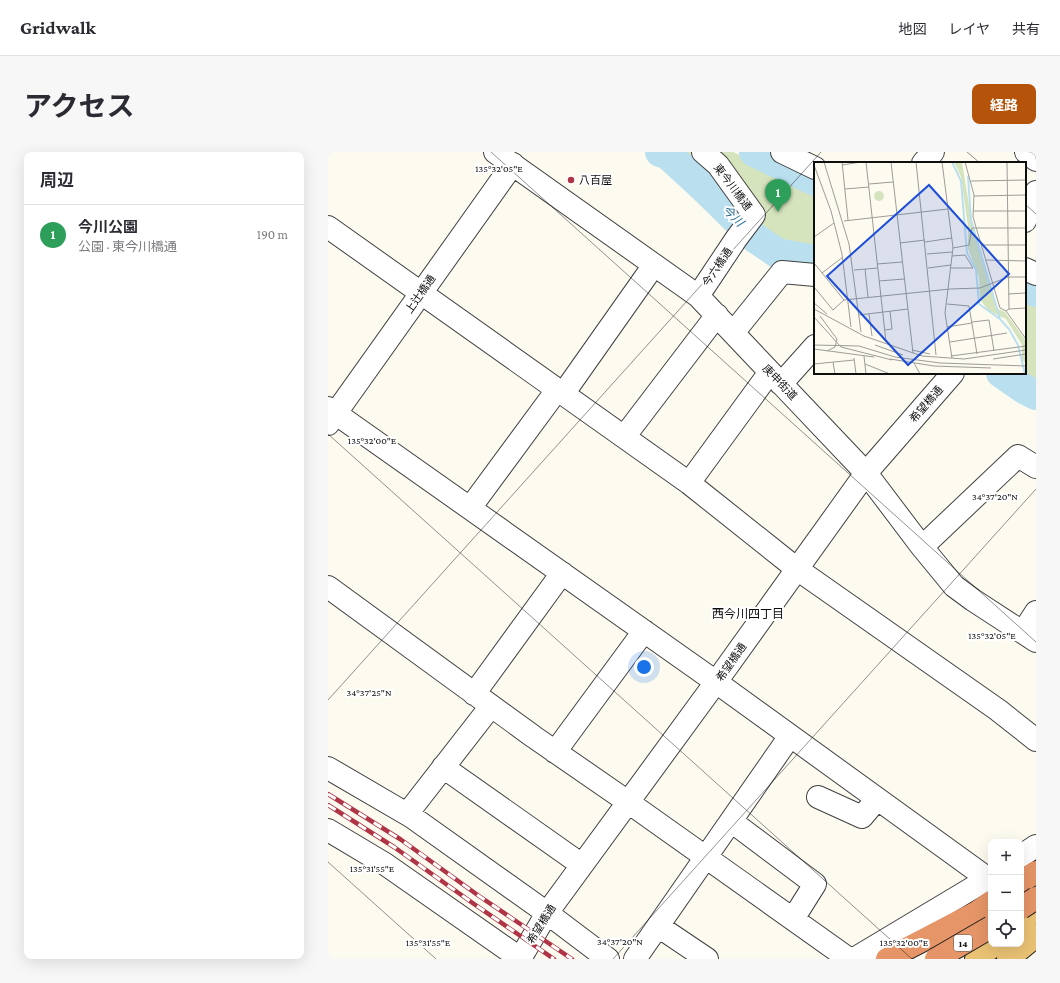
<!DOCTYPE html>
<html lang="ja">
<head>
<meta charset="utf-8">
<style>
	:root { --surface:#fff; --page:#f7f7f7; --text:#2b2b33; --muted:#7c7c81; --line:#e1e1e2; --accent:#b45309 }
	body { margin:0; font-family:"Crimson Pro","Noto Sans JP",serif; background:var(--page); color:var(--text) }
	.controls { position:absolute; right:12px; bottom:12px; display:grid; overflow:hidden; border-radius:8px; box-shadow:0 4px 16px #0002 }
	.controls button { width:36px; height:36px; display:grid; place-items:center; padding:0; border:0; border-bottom:1px solid var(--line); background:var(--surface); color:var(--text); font:20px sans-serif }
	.you { position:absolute; left:316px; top:515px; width:14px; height:14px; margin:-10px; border:3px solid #fff; border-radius:50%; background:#1a73e8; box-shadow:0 0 0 6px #1a73e833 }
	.badge { display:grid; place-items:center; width:26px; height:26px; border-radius:50%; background:var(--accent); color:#fff; font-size:13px; font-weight:700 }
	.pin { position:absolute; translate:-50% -33px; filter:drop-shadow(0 1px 2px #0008) }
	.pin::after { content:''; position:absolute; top:21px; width:14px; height:12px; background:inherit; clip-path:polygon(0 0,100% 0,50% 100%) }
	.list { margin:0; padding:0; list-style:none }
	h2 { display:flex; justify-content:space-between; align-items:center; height:52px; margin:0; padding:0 16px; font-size:17px }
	h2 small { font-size:13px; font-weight:400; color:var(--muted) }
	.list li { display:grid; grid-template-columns:26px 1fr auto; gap:12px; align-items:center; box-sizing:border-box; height:60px; padding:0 16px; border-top:1px solid var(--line) }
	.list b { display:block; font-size:15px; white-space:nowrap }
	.list p { margin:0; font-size:13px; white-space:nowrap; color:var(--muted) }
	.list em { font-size:13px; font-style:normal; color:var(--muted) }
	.icon { flex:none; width:22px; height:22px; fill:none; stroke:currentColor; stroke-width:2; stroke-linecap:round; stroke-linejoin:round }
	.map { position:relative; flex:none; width:708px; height:807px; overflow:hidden; border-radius:8px }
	header { display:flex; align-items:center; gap:24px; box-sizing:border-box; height:56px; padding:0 20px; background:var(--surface); border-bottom:1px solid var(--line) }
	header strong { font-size:19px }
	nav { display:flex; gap:22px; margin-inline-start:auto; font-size:14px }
	.intro { display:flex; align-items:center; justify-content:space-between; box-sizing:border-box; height:96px; padding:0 24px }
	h1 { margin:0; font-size:28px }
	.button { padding:10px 18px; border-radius:8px; background:var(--accent); color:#fff; font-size:14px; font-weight:700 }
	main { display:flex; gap:24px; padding:0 24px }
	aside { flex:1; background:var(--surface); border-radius:8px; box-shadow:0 4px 16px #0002 }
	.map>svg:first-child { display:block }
	.green { fill:#d5e4bd }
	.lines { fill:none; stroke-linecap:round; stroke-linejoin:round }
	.river { stroke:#bae0f0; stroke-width:30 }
	.minor-casing { stroke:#414141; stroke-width:24 }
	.major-casing { stroke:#1f1f1f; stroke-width:24 }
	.highway-casing { stroke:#1f1f1f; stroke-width:24 }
	.minor { stroke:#fff; stroke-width:22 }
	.major { stroke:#eac274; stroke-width:22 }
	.highway { stroke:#e59567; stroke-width:22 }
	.rail-casing { stroke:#af3546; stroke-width:4.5 }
	.rail { stroke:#fff; stroke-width:3; stroke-dasharray:9; stroke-linecap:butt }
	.highway-bridge-casing { stroke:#1f1f1f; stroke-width:24; stroke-linecap:butt }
	.highway-bridge { stroke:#e59567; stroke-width:22 }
	.ticks { fill:none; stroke:#0e0e0e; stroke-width:1; stroke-opacity:0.45 }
	.poi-dot { fill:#af3546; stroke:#fff; stroke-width:1.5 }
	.labels { text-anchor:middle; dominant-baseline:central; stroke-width:4; stroke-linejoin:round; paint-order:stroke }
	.shield { fill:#fff; stroke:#565656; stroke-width:1 }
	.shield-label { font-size:10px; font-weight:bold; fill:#0e0e0e }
	.poi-label { font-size:11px; fill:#0e0e0e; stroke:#fff; text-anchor:start }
	.street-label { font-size:11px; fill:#0e0e0e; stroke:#fff }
	.water-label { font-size:12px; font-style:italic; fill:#246c92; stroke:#fff }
	.neighbourhood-label { font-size:12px; fill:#0e0e0e; stroke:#fff }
	.inset-river { fill:none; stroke:#bae0f0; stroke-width:2 }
	.inset-road { fill:none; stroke:#9d9c96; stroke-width:1 }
	.view { fill:#1d4ed8; fill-opacity:0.15; stroke:#1d4ed8; stroke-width:2 }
	.inset-edge { fill:none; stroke:#0e0e0e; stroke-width:2 }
	.ticks-label { font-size:10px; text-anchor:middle; fill:#0e0e0e; stroke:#fff; stroke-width:4; stroke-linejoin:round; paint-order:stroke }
</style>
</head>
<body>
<header>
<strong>Gridwalk</strong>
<nav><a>地図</a><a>レイヤ</a><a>共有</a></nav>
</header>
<div class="intro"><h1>アクセス</h1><a class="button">経路</a></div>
<main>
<aside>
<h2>周辺<small></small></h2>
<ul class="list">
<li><span class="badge" style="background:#2e9e5b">1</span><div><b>今川公園</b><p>公園 · 東今川橋通</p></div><em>190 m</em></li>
</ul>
</aside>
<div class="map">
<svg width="708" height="807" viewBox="0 0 708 807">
	<rect width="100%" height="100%" fill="#fdfaf0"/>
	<path class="green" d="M348 0H405L487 38V97L437 82Z
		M697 141 708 147V234L686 221H697Z"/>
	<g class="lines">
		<path class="river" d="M332 0 340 3 376 36 427 86 449 101 487 108
			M426 0 487 29
			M697 135 708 140
			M673 221 696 237 708 243"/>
		<defs>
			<path id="minor" d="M167 0 370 144 538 321 594 395 626 434 645 448 708 489
				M454 0 487 16
				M698 0 708 8
				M595 11 605 0
				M697 69 708 40
				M0 75 361 331 469 417 670 558 708 588
				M697 117 708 122
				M370 144 408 87 426 63 390 13 375 0
				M405 181 454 120 487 123
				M453 232 487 194
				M235 242 326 113
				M0 256 388 530 663 729
				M0 272 185 12
				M296 285 389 163
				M361 331 442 220
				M142 356 229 238
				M594 395 690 304 708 315
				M0 435 206 585 300 650 521 807
				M695 480 708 460
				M146 542 234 421
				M227 600 316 479
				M115 615 254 713
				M0 616 84 665 219 761 280 807
				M490 645 534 665 549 647
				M79 662 163 554
				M403 669 487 732 465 767
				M0 678 57 712 193 807
				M693 704 708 694
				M330 774 379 807
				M192 807 219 761 388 530 538 321 625 221
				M307 807 462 584
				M526 807 663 725"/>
			<path id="major" d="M693 771 708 758
				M648 807 668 792
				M680 807 708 784"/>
			<path id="highway" d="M693 730 708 720
				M559 807 649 760 663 750"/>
		</defs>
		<use href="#minor" class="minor-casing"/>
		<use href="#major" class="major-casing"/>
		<use href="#highway" class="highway-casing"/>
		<use href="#minor" class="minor"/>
		<use href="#major" class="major"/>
		<use href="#highway" class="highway"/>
		<defs>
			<path id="rail" d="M0 642 72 687 151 744 244 807
				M0 653 66 695 146 752 226 807"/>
		</defs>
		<use href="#rail" class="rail-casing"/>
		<use href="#rail" class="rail"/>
		<defs>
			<path id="highway-bridge" d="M693 756 708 746
				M608 807 663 775"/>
		</defs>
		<use href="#highway-bridge" class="highway-bridge-casing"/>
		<use href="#highway-bridge" class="highway-bridge"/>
	</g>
	<path class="ticks" d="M163 0 708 490M639 0 652 11M697 52 708 62M0 282 584 807M0 548 493 0M0 710 108 807M285 807 708 337"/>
	<circle class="poi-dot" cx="243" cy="28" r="4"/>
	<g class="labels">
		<rect class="shield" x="626" y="783" width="18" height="16" rx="3"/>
		<g class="shield-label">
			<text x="635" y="791">14</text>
		</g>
		<g class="poi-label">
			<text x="251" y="28">八百屋</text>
		</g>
		<g class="street-label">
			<text transform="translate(405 35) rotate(53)">東今川橋通</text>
			<text transform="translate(389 115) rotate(-56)">今六橋通</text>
			<text transform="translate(92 142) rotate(-55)">上辻橋通</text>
			<text transform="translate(452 230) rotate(46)">庚申街道</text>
			<text transform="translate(598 252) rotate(-49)">希望橋通</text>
			<text transform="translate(403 510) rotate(-55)">希望橋通</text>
			<text transform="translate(213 772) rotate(-58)">希望橋通</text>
		</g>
		<g class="water-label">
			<text transform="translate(405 64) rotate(44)">今川</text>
		</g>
		<g class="neighbourhood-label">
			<text x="420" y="462">西今川四丁目</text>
		</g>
	</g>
	<g transform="translate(486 10)">
		<rect width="212" height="212" fill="#fdfaf0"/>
		<path d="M140 0H148L159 68 182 146 191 150 212 179V200L208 199V183L192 157 175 149 166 138 165 115 154 87V65L147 15ZM60 34a5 5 0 1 1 10 0a5 5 0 1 1-10 0Z" fill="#d5e4bd"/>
		<path class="inset-river" d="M138 0 147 19 153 91 162 108 165 142 186 157 195 167 204 183 211 212M154 14 157 58 186 157"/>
		<path class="inset-road" d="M10 0 35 82 47 170M28 0 34 58M52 0 72 180M77 0 99 191M102 0 122 193M128 0 139 86 131 151 138 196M151 0 160 33 159 55 186 146 192 149M0 3 17 49 28 92 37 165M28 3 47 0M157 19 212 18M55 22 79 20M31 27 55 25M160 34 212 33M159 49H212M30 59 134 47M0 75 20 61M111 80 138 76M86 81 111 78M168 83H212M139 86 155 83 158 66H212M113 92 138 90M172 98 212 99M0 101 30 138M63 102 88 100M114 106 137 103M137 106H159L151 93 138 94M51 107 54 135M40 108 64 106M8 111 29 95M65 119 90 117M0 125 19 148 30 138M194 132 212 131M30 138 136 127 166 126 194 115H212M0 141 13 152M133 142 155 144 163 192M0 147 50 174 108 194 150 197 212 188M195 147 212 146M192 149 195 147 193 0M192 149 212 177M55 152 58 174M45 153 94 147M6 154 23 177 21 185 13 189M0 155 27 185 78 198M158 160 175 158 180 189M133 165 158 161M71 168 78 167 76 149M136 180 193 171M0 183 45 184 81 195 126 201 212 204M61 183 89 193M0 187 60 195M98 188 116 192M50 194 52 212M137 194 212 184M40 196 42 212M76 197 120 204 177 206M179 197 212 192M19 200 21 212M100 201 106 212M0 202 40 198M51 202 76 212"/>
		<path class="view" d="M115 23 195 112 94 203 13 114Z"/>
		<rect width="212" height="212" class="inset-edge"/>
	</g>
	<g class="ticks-label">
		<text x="171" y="20">135°32'05"E</text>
		<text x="44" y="292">135°32'00"E</text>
		<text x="667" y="348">34°37'20"N</text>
		<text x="664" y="487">135°32'05"E</text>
		<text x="41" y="544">34°37'25"N</text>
		<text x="44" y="720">135°31'55"E</text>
		<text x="292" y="793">34°37'20"N</text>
		<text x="100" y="794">135°31'55"E</text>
		<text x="576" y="794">135°32'00"E</text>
	</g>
</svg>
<div class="controls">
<button>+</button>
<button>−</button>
<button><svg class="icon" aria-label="locate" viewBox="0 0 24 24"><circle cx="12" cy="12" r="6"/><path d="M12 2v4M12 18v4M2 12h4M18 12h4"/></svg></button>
</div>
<div class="you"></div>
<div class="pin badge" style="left:450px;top:60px;background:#2e9e5b">1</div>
</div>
</main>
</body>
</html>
